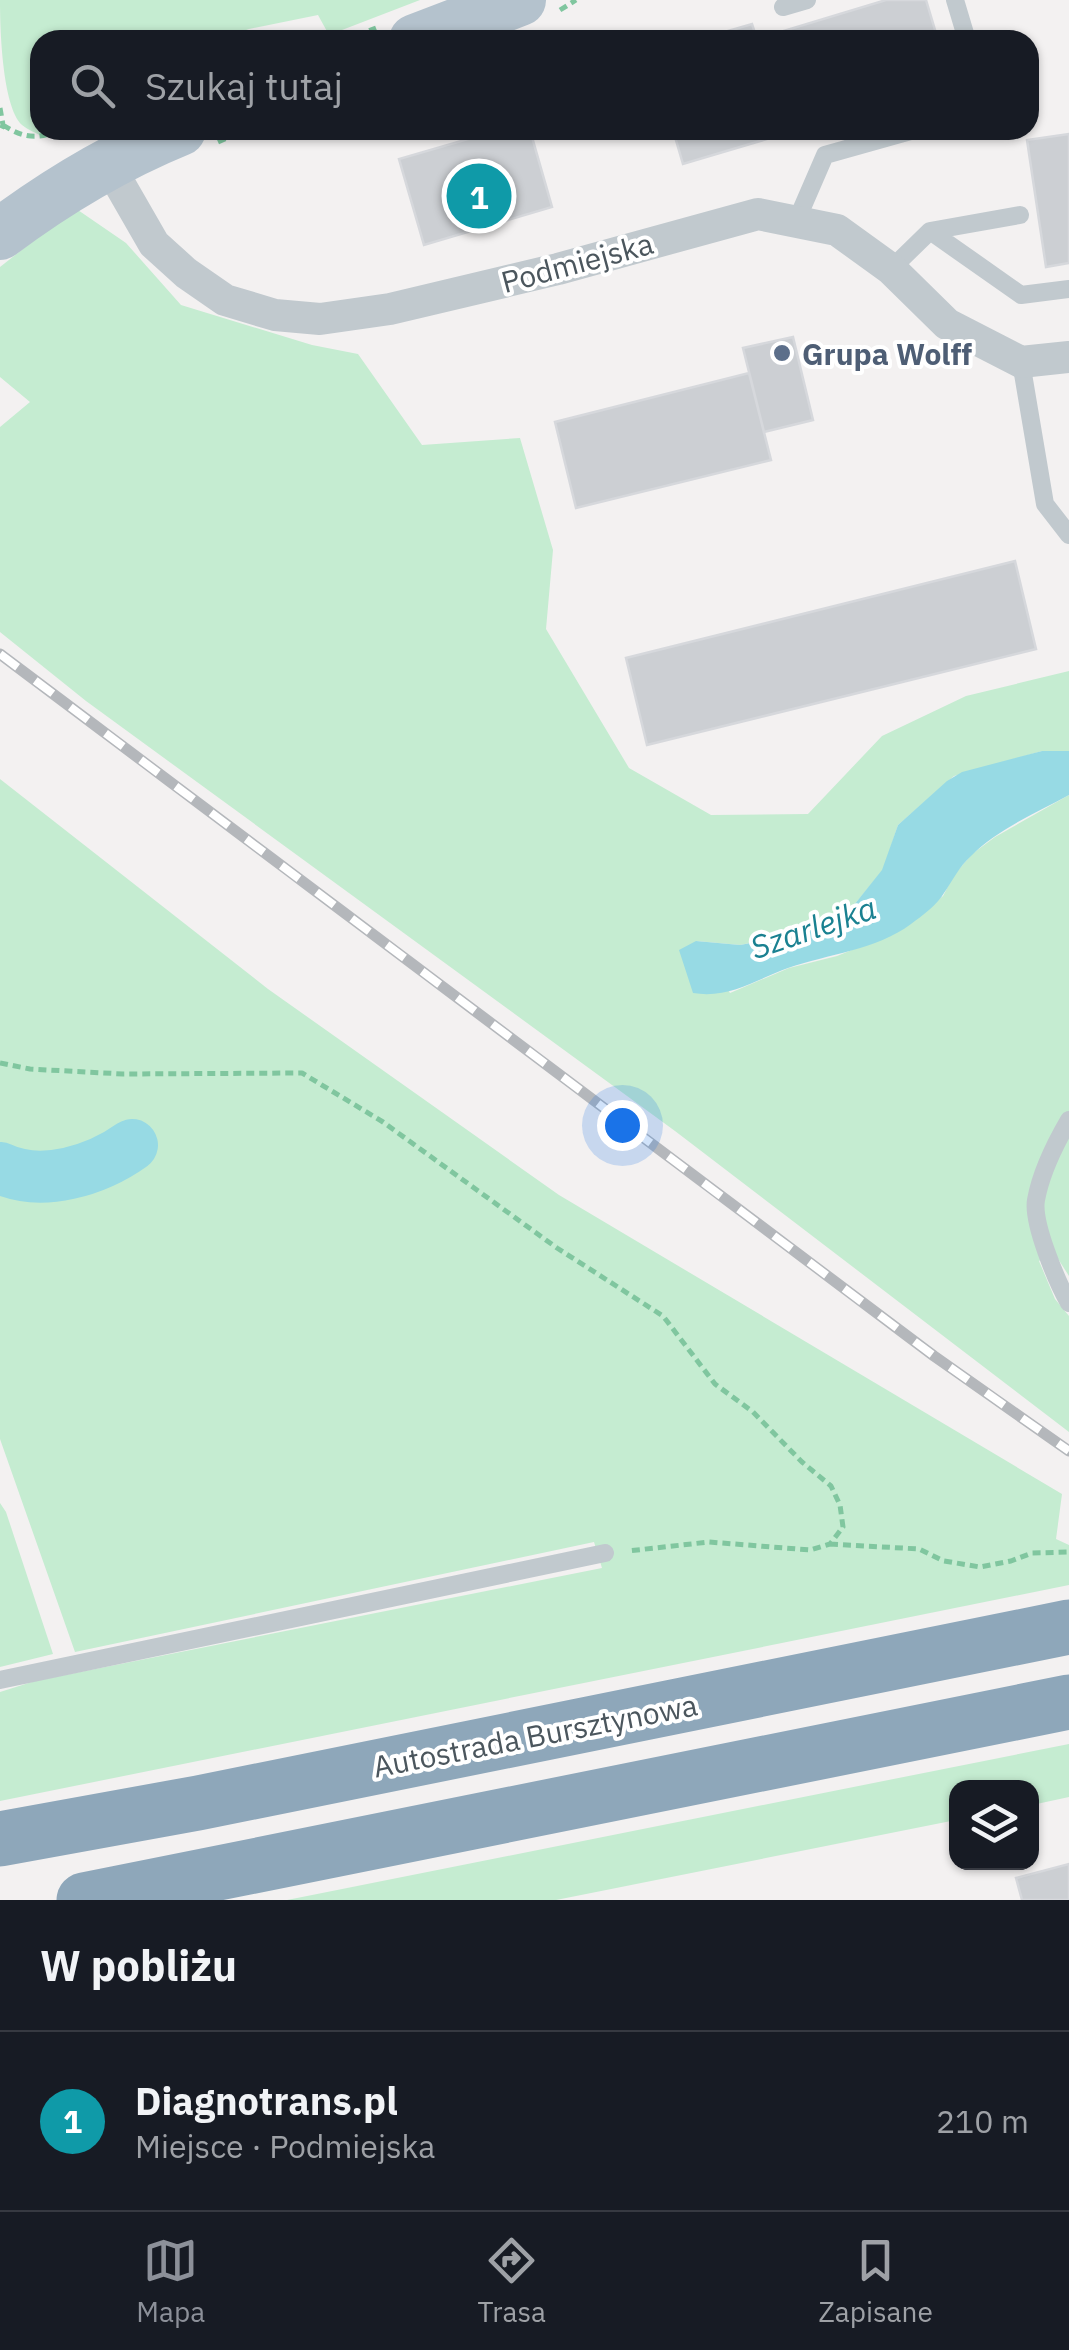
<!DOCTYPE html>
<html lang="pl">
<head>
<meta charset="utf-8">
<style>
	:root { --surface:#171b24; --page:#20242c; --text:#f1f3f6; --muted:#9ea1a6; --line:#363941; --accent:#8c9099 }
	body { margin:0; font-family:"IBM Plex Sans",sans-serif; background:var(--page); color:var(--text) }
	.controls { position:absolute; right:30px; bottom:30px; display:grid; overflow:hidden; border-radius:20px; box-shadow:0 2px 8px #0004 }
	.controls button { width:90px; height:90px; display:grid; place-items:center; padding:0; border:0; border-bottom:2px solid var(--line); background:var(--surface); color:var(--text); font:50px sans-serif }
	.you { position:absolute; left:622px; top:1125px; width:35px; height:35px; margin:-25px; border:8px solid #fff; border-radius:50%; background:#1a73e8; box-shadow:0 0 0 15px #1a73e833 }
	.badge { display:grid; place-items:center; width:65px; height:65px; border-radius:50%; background:var(--accent); color:#fff; font-size:32px; font-weight:700 }
	.pin { position:absolute; translate:-50% -50%; border:5px solid #fff; box-shadow:0 2px 10px #0006 }
	.list { margin:0; padding:0; list-style:none }
	h2 { display:flex; justify-content:space-between; align-items:center; height:130px; margin:0; padding:0 40px; font-size:42px }
	h2 small { font-size:32px; font-weight:400; color:var(--muted) }
	.list li { display:grid; grid-template-columns:65px 1fr auto; gap:30px; align-items:center; box-sizing:border-box; height:180px; padding:0 40px; border-top:2px solid var(--line) }
	.list b { display:block; font-size:38px; white-space:nowrap }
	.list p { margin:0; font-size:32px; white-space:nowrap; color:var(--muted) }
	.list em { font-size:32px; font-style:normal; color:var(--muted) }
	.icon { flex:none; width:55px; height:55px; fill:none; stroke:currentColor; stroke-width:2; stroke-linecap:round; stroke-linejoin:round }
	.map { position:relative; flex:none; width:1069px; height:1900px; overflow:hidden }
	.search { position:absolute; background:var(--surface); box-shadow:0 2px 8px #0004; left:30px; right:30px; top:30px; height:110px; display:flex; align-items:center; gap:25px; box-sizing:border-box; padding:0 35px; border-radius:30px; color:var(--muted); font-size:38px }
	.sheet { height:310px; background:var(--surface) }
	nav { display:flex; justify-content:space-around; align-items:center; box-sizing:border-box; height:140px; border-top:2px solid var(--line); background:var(--surface); font-size:28px; color:var(--muted) }
	nav a { display:grid; justify-items:center; gap:5px }
	nav .on { color:var(--accent) }
	.map>svg:first-child { display:block }
	.green { fill:#c5ecd1 }
	.water { fill:#97dae4 }
	.lines { fill:none; stroke-linecap:round; stroke-linejoin:round }
	.river { stroke:#97dae4; stroke-width:52 }
	.building { fill:#cccfd3; stroke:#d6d8dc; stroke-width:2.5 }
	.path { stroke:#80c69f; stroke-width:5; stroke-dasharray:8 5; stroke-linecap:butt }
	.service { stroke:#c1c9ce; stroke-width:18 }
	.minor { stroke:#c1c9ce; stroke-width:32 }
	.primary { stroke:#b4c2cd; stroke-width:52 }
	.motorway { stroke:#8ea7ba; stroke-width:55 }
	.rail-casing { stroke:#b4b7bb; stroke-width:11 }
	.rail { stroke:#fff; stroke-width:8; stroke-dasharray:22; stroke-linecap:butt }
	.service-dot { fill:#5c6f8a; stroke:#fff; stroke-width:4 }
	.labels { text-anchor:middle; dominant-baseline:central; stroke-width:8; stroke-linejoin:round; paint-order:stroke }
	.street-label { font-size:30px; fill:#4b565d; stroke:#fff }
	.service-label { font-size:30px; font-weight:bold; fill:#4e5e75; stroke:#fff; text-anchor:start }
	.water-label { font-size:32px; font-style:italic; fill:#1a8191; stroke:#fff }
</style>
</head>
<body>
<div class="map">
<svg width="1069" height="1900" viewBox="0 0 1069 1900">
	<rect width="100%" height="100%" fill="#f3f1f1"/>
	<path class="green" d="M0 0H420L329 35 318 15 249 29 217 40H40V130H53L43 137C37 133 28 130 22 125 2 106 0 27 0 0Z
		M75 208 126 243 181 305 312 345 358 354 422 445 520 438 553 550 546 629 629 768 711 815 808 814 882 736 966 696 1069 671V751H1042L954 776 898 825 883 870 854 905 839 914 776 938 740 945 696 941 730 993 789 968 837 956 901 930 943 896 954 875 972 854 995 837 1069 795V1276L1053 1251 1039 1261 1055 1299 1069 1316V1432L675 1131 86 701 0 632V427L30 402 0 377V267Z
		M0 779 268 989 559 1195 1062 1494 1056 1539 1069 1545V1585L0 1801V1692L35 1681 602 1568 594 1542 75 1652 0 1439Z
		M0 1503 6 1512 53 1654 0 1667Z
		M1069 1744V1797L1032 1805V1788H956V1820L556 1900H287Z"/>
	<path class="water" d="M1042 751H1069V795C1036 813 998 829 971 856 959 867 953 880 944 893 937 905 922 916 911 924 876 950 828 954 788 968 755 980 729 999 693 993L679 950 696 941 740 945 767 940 839 914 854 905 882 870 898 825 947 781 962 772Z"/>
	<g class="lines">
		<path class="river" d="M0 1168C42 1188 97 1170 132 1145"/>
	</g>
	<path class="building" d="M886 0H926L938 40H697L752 24 757 39Z
		M499 130H530L552 207 424 245 399 159Z
		M673 130H797L683 164Z
		M1069 134V263L1046 267 1027 140Z
		M793 337 813 420 764 432 743 348Z
		M749 373 771 460 576 508 555 422Z
		M1015 561 1036 649 647 745 626 658Z
		M1069 1864V1900H1022L1016 1878Z"/>
	<g class="lines">
		<path class="path" d="M560 10 576 0
			M345 40 376 28
			M0 108 3 125 0 132
			M3 125C25 139 37 139 62 130
			M218 142 245 130
			M0 1063 30 1069 123 1074 302 1073 383 1122 557 1248 663 1316 715 1384 753 1412 802 1462 831 1486 840 1505 843 1527 830 1544 810 1550 709 1542 628 1551
			M830 1544 919 1549 944 1561 980 1567 1011 1561 1032 1553 1069 1552"/>
		<path class="service" d="M955 0 967 40
			M783 7 807 0
			M796 222 825 155 914 130
			M930 231 1021 295 1069 289
			M891 269 930 231 1020 215
			M1021 362 1045 504 1069 535
			M1069 1120C1055 1144 1041 1172 1036 1200 1032 1223 1057 1282 1069 1303
			M0 1680 605 1553"/>
		<path class="minor" d="M108 164 154 244 186 273 225 300 275 315 320 319 390 309 558 269 758 214 837 230 891 269 947 324 1021 362 1069 357"/>
		<path class="primary" d="M415 40 520 0
			M0 234C56 192 114 157 180 130"/>
		<path class="motorway" d="M0 1839 198 1803 1069 1627
			M84 1900 1069 1702"/>
		<defs>
			<path id="rail" d="M0 654 934 1356 1069 1451"/>
		</defs>
		<use href="#rail" class="rail-casing"/>
		<use href="#rail" class="rail"/>
	</g>
	<circle class="service-dot" cx="782" cy="353" r="10"/>
	<g class="labels">
		<g class="street-label">
			<text transform="translate(577 262) rotate(-15)">Podmiejska</text>
			<text transform="translate(535 1735) rotate(-11)">Autostrada Bursztynowa</text>
		</g>
		<g class="service-label">
			<text x="802" y="353">Grupa Wolff</text>
		</g>
		<g class="water-label">
			<text transform="translate(813 927) rotate(-19)">Szarlejka</text>
		</g>
	</g>
</svg>
<div class="controls">
<button><svg class="icon" aria-label="layers" viewBox="0 0 24 24"><path d="M12 4l9 5-9 5-9-5zM3 14l9 5 9-5"/></svg></button>
</div>
<div class="you"></div>
<div class="pin badge" style="left:479px;top:196px;background:#0f9aa8">1</div>
<div class="search"><svg class="icon" aria-label="search" viewBox="0 0 24 24"><circle cx="10" cy="10" r="6"/><path d="M15 15l6 6"/></svg>Szukaj tutaj</div>
</div>
<section class="sheet">
<h2>W pobliżu<small></small></h2>
<ul class="list">
<li><span class="badge" style="background:#0f9aa8">1</span><div><b>Diagnotrans.pl</b><p>Miejsce · Podmiejska</p></div><em>210 m</em></li>
</ul>
</section>
<nav>
<a class="on"><svg class="icon" aria-label="map" viewBox="0 0 24 24"><path d="M3 6l6-2 6 2 6-2v14l-6 2-6-2-6 2zM9 4v14M15 6v14"/></svg>Mapa</a>
<a><svg class="icon" aria-label="directions" viewBox="0 0 24 24"><path d="M12 3l9 9-9 9-9-9zM9 14v-3h6M13 9l2 2-2 2"/></svg>Trasa</a>
<a><svg class="icon" aria-label="saved" viewBox="0 0 24 24"><path d="M7 4h10v16l-5-4-5 4z"/></svg>Zapisane</a>
</nav>
</body>
</html>
